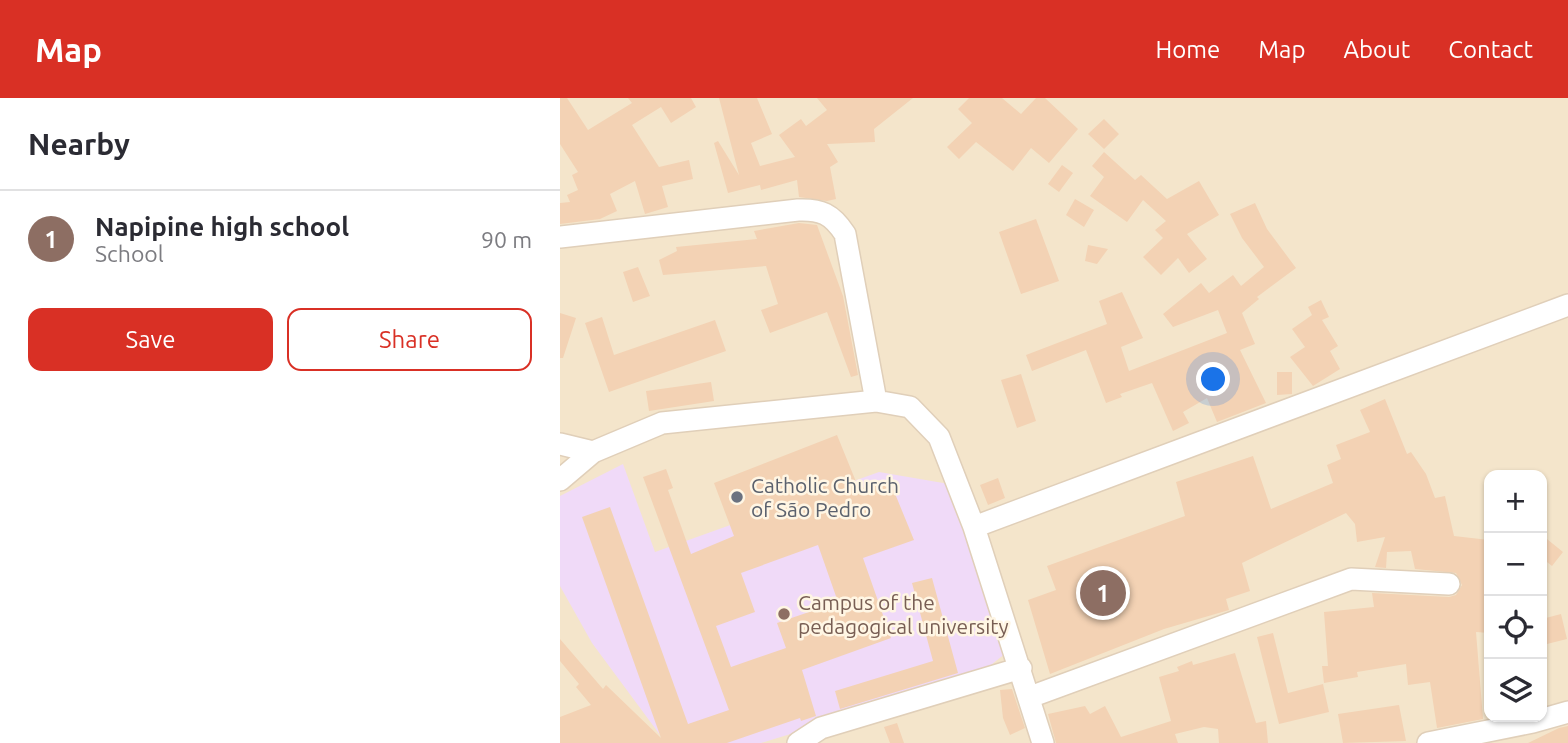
<!DOCTYPE html>
<html lang="en">
<head>
<meta charset="utf-8">
<style>
	:root { --surface:#fff; --page:#f7f7f7; --text:#2b2b33; --muted:#7c7c81; --line:#e1e1e2; --accent:#d93025 }
	body { margin:0; font-family:Ubuntu,sans-serif; background:var(--page); color:var(--text) }
	.controls { position:absolute; right:21px; bottom:21px; display:grid; overflow:hidden; border-radius:14px; box-shadow:0 2px 5px #0004 }
	.controls button { width:63px; height:63px; display:grid; place-items:center; padding:0; border:0; border-bottom:2px solid var(--line); background:var(--surface); color:var(--text); font:35px sans-serif }
	.you { position:absolute; left:654px; top:282px; width:24px; height:24px; margin:-18px; border:5px solid #fff; border-radius:50%; background:#1a73e8; box-shadow:0 0 0 10px #1a73e833 }
	.badge { display:grid; place-items:center; width:46px; height:46px; border-radius:50%; background:var(--accent); color:#fff; font-size:23px; font-weight:700 }
	.pin { position:absolute; translate:-50% -50%; border:4px solid #fff; box-shadow:0 2px 7px #0006 }
	.list { margin:0; padding:0; list-style:none }
	h2 { display:flex; justify-content:space-between; align-items:center; height:91px; margin:0; padding:0 28px; font-size:30px }
	h2 small { font-size:23px; font-weight:400; color:var(--muted) }
	.list li { display:grid; grid-template-columns:46px 1fr auto; gap:21px; align-items:center; box-sizing:border-box; height:98px; padding:0 28px; border-top:2px solid var(--line) }
	.list b { display:block; font-size:26px; white-space:nowrap }
	.list p { margin:0; font-size:23px; white-space:nowrap; color:var(--muted) }
	.list em { font-size:23px; font-style:normal; color:var(--muted) }
	.actions { display:flex; gap:14px; padding:21px 28px }
	.actions a { flex:1; padding:16px 0; border:2px solid var(--accent); border-radius:14px; text-align:center; font-size:24px; color:var(--accent) }
	.actions .main { background:var(--accent); color:#fff }
	.icon { flex:none; width:38px; height:38px; fill:none; stroke:currentColor; stroke-width:2; stroke-linecap:round; stroke-linejoin:round }
	.map { position:relative; flex:none; width:1008px; height:645px; overflow:hidden }
	header { display:flex; align-items:center; gap:42px; box-sizing:border-box; height:98px; padding:0 35px; background:var(--accent); color:#fff }
	header strong { font-size:33px }
	nav { display:flex; gap:38px; margin-inline-start:auto; font-size:24px }
	main { display:flex }
	aside { flex:1; background:var(--surface) }
	.map>svg:first-child { display:block }
	.residential { fill:#f4e5cb; fill-rule:evenodd }
	.education { fill:#f0daf8 }
	.building { fill:#f3d2b4; fill-rule:evenodd }
	.lines { fill:none; stroke-linecap:round; stroke-linejoin:round }
	.minor-casing { stroke:#e0cfb9; stroke-width:24 }
	.minor { stroke:#fff; stroke-width:21 }
	.worship-dot { fill:#6b7280; stroke:#fff6e4; stroke-width:2.5 }
	.education-dot { fill:#8d6e63; stroke:#fff6e4; stroke-width:2.5 }
	.labels { text-anchor:middle; dominant-baseline:central; stroke-width:5; stroke-linejoin:round; paint-order:stroke }
	.worship-label { font-size:21px; fill:#5b616d; stroke:#fff6e4; text-anchor:start }
	.education-label { font-size:21px; fill:#785e54; stroke:#fff6e4; text-anchor:start }
</style>
</head>
<body>
<header>
<strong>Map</strong>
<nav><a>Home</a><a>Map</a><a>About</a><a>Contact</a></nav>
</header>
<main>
<aside>
<h2>Nearby<small></small></h2>
<ul class="list">
<li><span class="badge" style="background:#8d6e63">1</span><div><b>Napipine high school</b><p>School</p></div><em>90 m</em></li>
</ul>
<div class="actions"><a class="main">Save</a><a>Share</a></div>
</aside>
<div class="map">
<svg width="1008" height="645" viewBox="0 0 1008 645">
	<rect width="100%" height="100%" fill="#fdf3dd"/>
	<path class="residential" d="M0 0H1008V645H0ZM929 377H982V619H929Z"/>
	<path class="education" d="M63 366 95 454 319 374 389 386 446 555 422 574 393 586 201 645H106L32 545 0 488V398Z"/>
	<path class="building" d="M0 0H7L28 32 72 5 68 0H131L136 9 111 25 101 9 72 27 99 69 129 62 133 81 102 88 108 109 85 116 75 83 50 96 57 113 40 121 0 126V105L10 104 7 97 18 92 12 77 18 74 0 46Z
		M159 0H197L212 36 191 45 200 68 235 59 219 37 241 21 246 28 267 12 257 0H353L314 31 315 44 267 46 278 64 270 69 276 101 267 103 239 99 237 82 201 92 200 87 168 95 154 45 158 43 179 77Z
		M409 0H442L461 16 476 0H485L518 31 489 65 471 50 453 73 416 44 399 61 387 49 412 25 398 11Z
		M544 21 559 36 544 51 528 36Z
		M544 54 575 82 581 77 607 101 639 83 659 117 627 136 647 161 629 175 618 160 601 177 583 159 603 140 595 132 606 123 583 102 567 124 530 98 544 79 532 68Z
		M502 67 513 75 499 94 488 86Z
		M515 101 534 112 524 129 506 117Z
		M695 105 707 131 736 170 697 199 699 201 682 215 695 246 680 252 706 305 657 324 647 300 623 314 629 325 613 333 592 285 560 296 562 299 546 305 526 252 472 273 466 257 547 226 539 203 562 194 583 240 561 249 569 273 667 235 658 212 613 229 603 216 641 185 649 195 673 177 681 188 704 169 682 140 670 116Z
		M476 121 499 183 461 196 439 134Z
		M239 125 257 127 283 198 298 277 291 279 267 214 210 235 201 212 218 206 206 168 103 177 99 162 117 153 116 149 197 141 194 133Z
		M528 147 548 151 537 166 525 163Z
		M78 169 90 198 73 204 63 174Z
		M761 202 769 219 762 222 778 248 770 253 780 271 753 288 730 259 745 249 732 231 752 217 748 209Z
		M0 215 16 220 3 260H0Z
		M42 219 54 257 155 222 166 253 49 294 25 225Z
		M717 274H732V296L717 297Z
		M461 276 476 323 457 330 441 282Z
		M151 284 154 303 89 313 86 293Z
		M825 301 847 356 851 354 866 376 875 400 885 398 894 438 929 442 926 477H929V535L916 534 923 621 877 630 870 584 848 587 846 566 797 574 798 579 764 585 762 568H768L764 514 814 509 812 495 889 499 896 497 902 487 896 475 855 471 851 453 827 454 826 470 815 469 825 439 797 444 795 426 786 415 682 465 690 493 666 501 669 512 604 531 490 576 468 502 496 492 487 468 625 418 616 384 693 358 711 411 773 385 767 367 781 361 776 347 810 334 800 312Z
		M277 337 299 391 329 381 354 442 303 460 331 540 242 572 256 618 241 623 240 620 167 645H0V619L31 607 16 589 19 586 0 563V541L43 591 46 587 101 640 22 419 50 409 128 626 169 612 83 379 106 371 113 390 108 392 131 456 174 438 154 385ZM258 447 278 504 217 525 226 550 171 569 156 528 195 514 181 475Z
		M438 380 445 400 428 407 420 387Z
		M982 437 1003 454 992 468 982 460Z
		M372 480 398 575 280 611 275 593 373 563 352 485Z
		M1001 516 1007 541 987 546 982 521Z
		M713 535 728 595 763 586 769 614 719 626 697 539Z
		M675 555 696 625 706 623 708 645H659L658 631 644 629 615 636 618 645H496L488 616 525 608 530 616 545 608 561 639 611 623 599 579 619 573 617 569 632 563 633 567Z
		M452 591 465 630 450 637 443 620 440 592Z
		M839 607 846 643 783 645 778 616Z
		M337 625 344 645H330L324 629Z
		M1008 628V645H968L999 630Z"/>
	<g class="lines">
		<defs>
			<path id="minor" d="M0 139 238 112C261 111 272 116 285 136L316 303
				M0 346 33 354 102 325 316 303 350 309 379 339 414 429 483 645
				M0 382 33 354
				M414 429 1008 207
				M470 599 791 481 889 486
				M238 645 261 630 461 570
				M868 645 973 624 1008 614"/>
		</defs>
		<use href="#minor" class="minor-casing"/>
		<use href="#minor" class="minor"/>
	</g>
	<circle class="worship-dot" cx="177" cy="399" r="7"/>
	<circle class="education-dot" cx="224" cy="516" r="7"/>
	<g class="labels">
		<g class="worship-label">
			<text x="191" y="387">Catholic Church<tspan x="191" dy="24">of São Pedro</tspan></text>
		</g>
		<g class="education-label">
			<text x="238" y="504">Campus of the<tspan x="238" dy="24">pedagogical university</tspan></text>
		</g>
	</g>
</svg>
<div class="controls">
<button>+</button>
<button>−</button>
<button><svg class="icon" aria-label="locate" viewBox="0 0 24 24"><circle cx="12" cy="12" r="6"/><path d="M12 2v4M12 18v4M2 12h4M18 12h4"/></svg></button>
<button><svg class="icon" aria-label="layers" viewBox="0 0 24 24"><path d="M12 4l9 5-9 5-9-5zM3 14l9 5 9-5"/></svg></button>
</div>
<div class="you"></div>
<div class="pin badge" style="left:543px;top:495px;background:#8d6e63">1</div>
</div>
</main>
</body>
</html>
